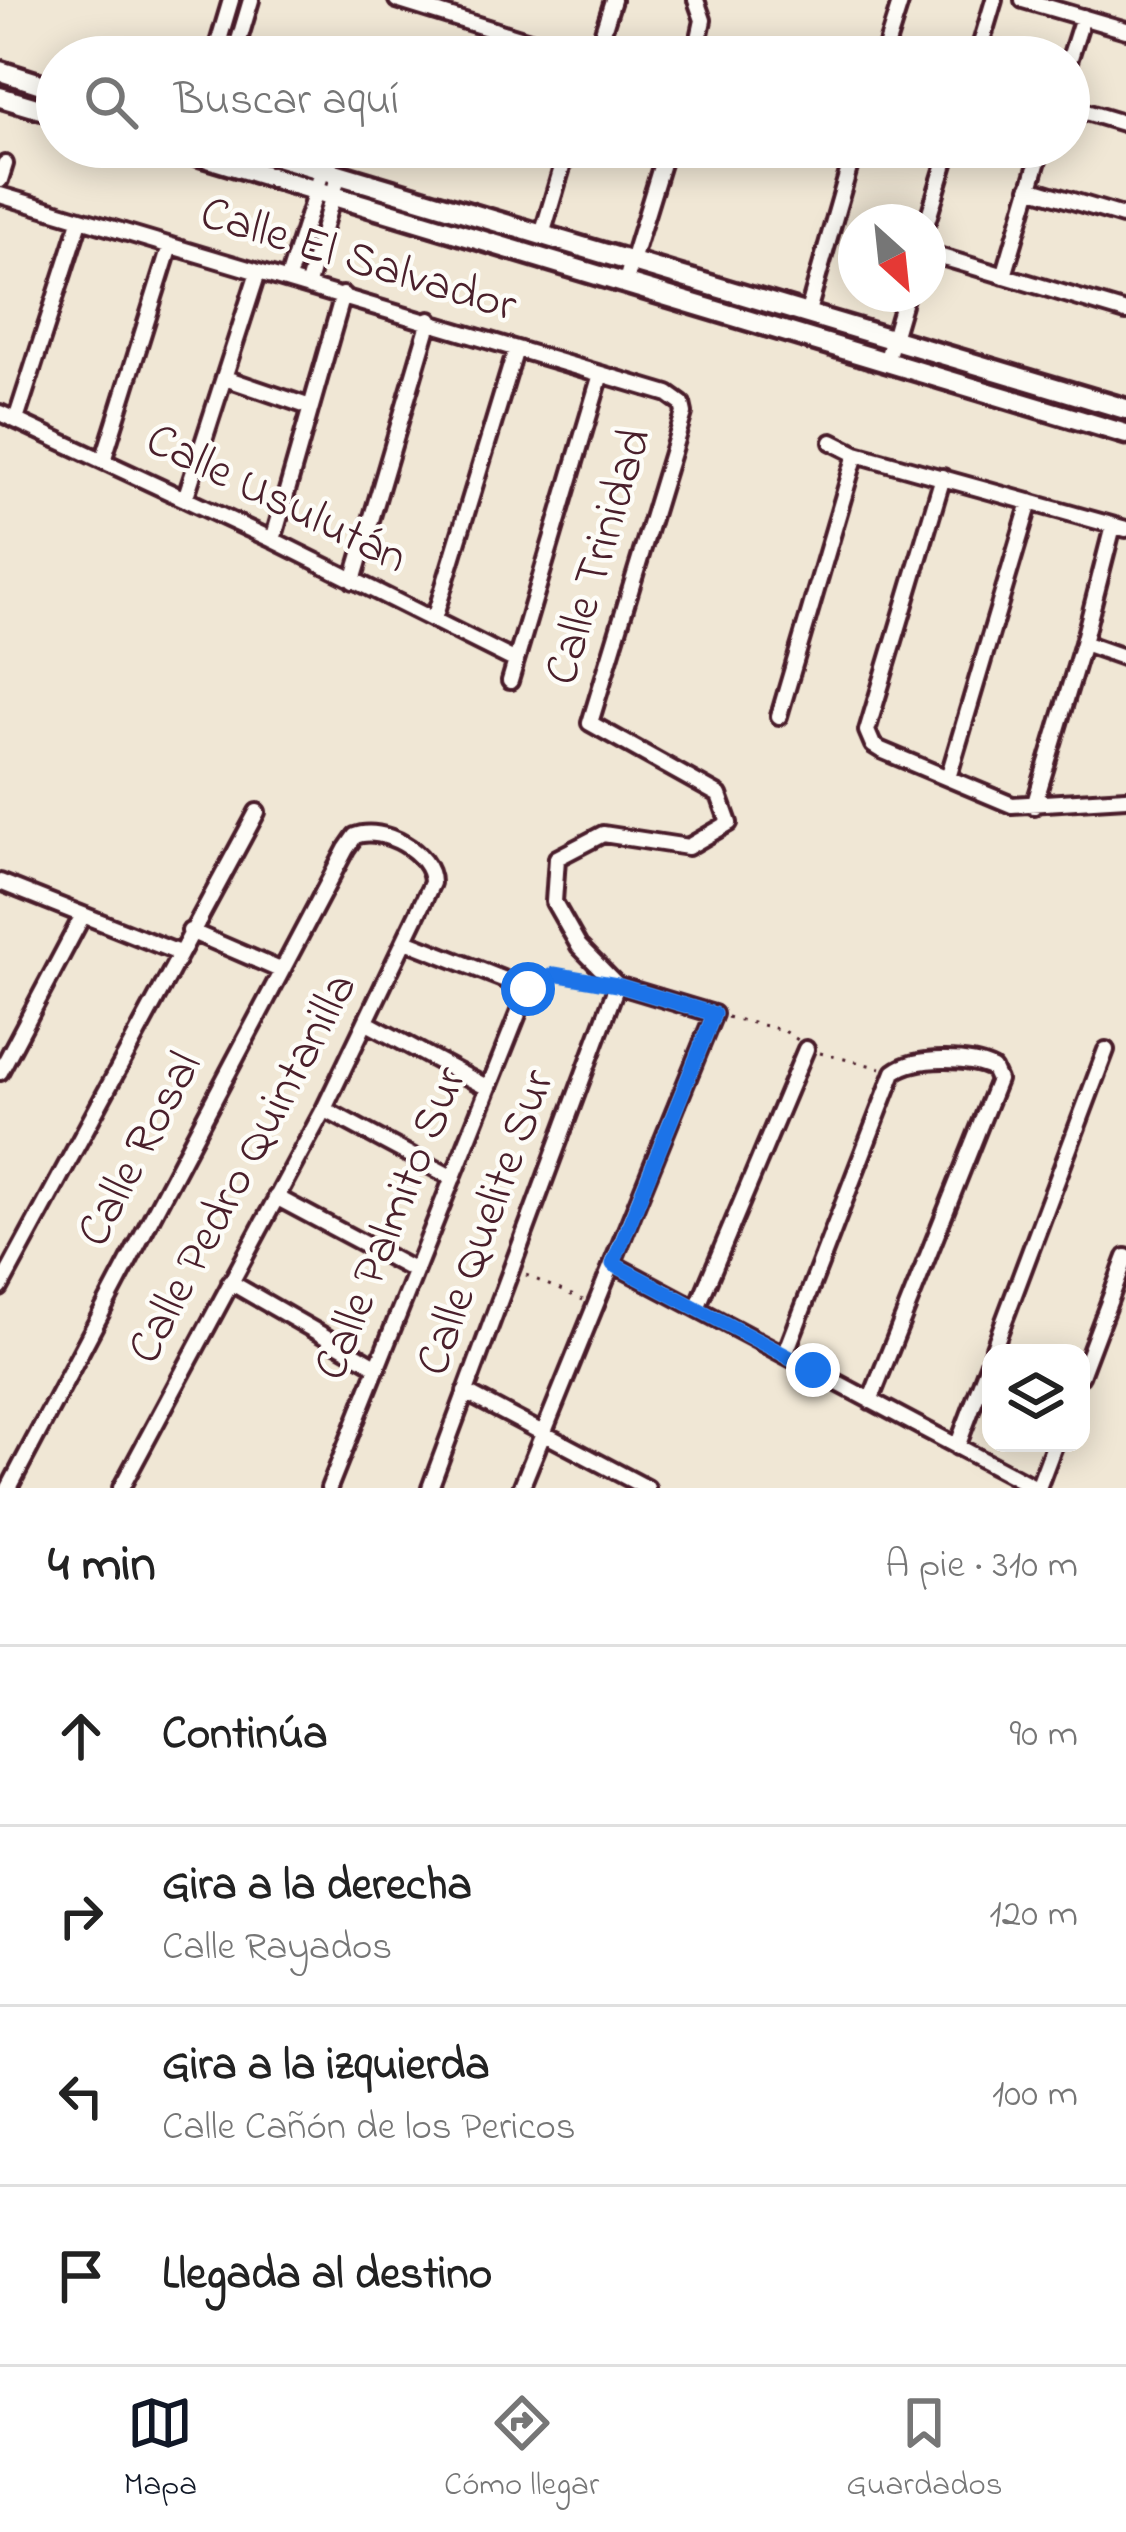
<!DOCTYPE html>
<html lang="es">
<head>
<meta charset="utf-8">
<style>
	:root { --surface:#fff; --page:#f2f2f2; --text:#222; --muted:#767676; --line:#e0e0e0; --accent:#111827 }
	body { margin:0; font-family:"Indie Flower",sans-serif; background:var(--page); color:var(--text) }
	.controls { position:absolute; right:36px; bottom:36px; display:grid; overflow:hidden; border-radius:24px; box-shadow:0 6px 30px #0003 }
	.controls button { width:108px; height:108px; display:grid; place-items:center; padding:0; border:0; border-bottom:3px solid var(--line); background:var(--surface); color:var(--text); font:60px sans-serif }
	.compass { position:absolute; left:838px; top:204px; width:108px; height:108px; border-radius:50%; background:var(--surface); box-shadow:0 6px 30px #0003; rotate:153deg }
	.stop { position:absolute; width:36px; height:36px; margin:-27px; border:9px solid #1a73e8; border-radius:50%; background:#fff }
	.stop.end { background:#1a73e8; border-color:#fff; box-shadow:0 3px 12px #0008 }
	.list { margin:0; padding:0; list-style:none }
	h2 { display:flex; justify-content:space-between; align-items:center; height:156px; margin:0; padding:0 48px; font-size:51px }
	h2 small { font-size:39px; font-weight:400; color:var(--muted) }
	.list li { display:grid; grid-template-columns:78px 1fr auto; gap:36px; align-items:center; box-sizing:border-box; height:180px; padding:0 48px; border-top:3px solid var(--line) }
	.list b { display:block; font-size:45px; white-space:nowrap }
	.list p { margin:0; font-size:39px; white-space:nowrap; color:var(--muted) }
	.list em { font-size:39px; font-style:normal; color:var(--muted) }
	.icon { flex:none; width:66px; height:66px; fill:none; stroke:currentColor; stroke-width:2; stroke-linecap:round; stroke-linejoin:round }
	.map { position:relative; flex:none; width:1126px; height:1488px; overflow:hidden }
	.search { position:absolute; background:var(--surface); box-shadow:0 6px 30px #0003; left:36px; right:36px; top:36px; height:132px; display:flex; align-items:center; gap:30px; box-sizing:border-box; padding:0 42px; border-radius:66px; color:var(--muted); font-size:45px }
	.sheet { height:876px; background:var(--surface) }
	nav { display:flex; justify-content:space-around; align-items:center; box-sizing:border-box; height:168px; border-top:3px solid var(--line); background:var(--surface); font-size:33px; color:var(--muted) }
	nav a { display:grid; justify-items:center; gap:6px }
	nav .on { color:var(--accent) }
	.map>svg:first-child { display:block }
	.lines { fill:none; stroke-linecap:round; stroke-linejoin:round }
	.street-casing { stroke:#4a1f2b; stroke-width:22 }
	.secondary-casing { stroke:#4a1f2b; stroke-width:27 }
	.path { stroke:#4a1f2b; stroke-width:3; stroke-dasharray:3 9; stroke-linecap:butt }
	.street { stroke:#fdfcf7; stroke-width:14 }
	.secondary { stroke:#fdfcf7; stroke-width:18 }
	.route { stroke:#1a73e8; stroke-width:15 }
	.labels { text-anchor:middle; dominant-baseline:central; stroke-width:9; stroke-linejoin:round; paint-order:stroke }
	.street-label { font-size:48px; fill:#4a1f2b; stroke:#fdfcf7 }
</style>
</head>
<body>
<div class="map">
<svg width="1126" height="1488" viewBox="0 0 1126 1488">
	<rect width="100%" height="100%" fill="#f0e7d5"/>
	<filter id="ink" filterUnits="userSpaceOnUse"><feTurbulence type="fractalNoise" baseFrequency=".00833" numOctaves="2"/><feDisplacementMap in="SourceGraphic" scale="24" xChannelSelector="R" yChannelSelector="G"/><feConvolveMatrix kernelMatrix="1 2 1 2 8 2 1 2 1" color-interpolation-filters="sRGB"/></filter>
	<g filter="url(#ink)">
		<g class="lines">
			<defs>
				<path id="street" d="M397 0 581 57
					M1023 0 1126 30
					M230 44 273 57
					M214 57 231 0
					M234 57 251 0
					M595 57 613 0
					M695 57 703 20 696 0
					M883 57 901 0
					M977 57 994 0
					M1069 61 1083 17
					M1069 107 1126 124
					M0 180 5 164
					M1029 188 1126 217
					M0 195 668 394 682 404 684 413 590 723 719 795 729 823 688 847 603 834 557 858 554 902 579 946 617 985 714 1014 521 1488
					M927 222 950 147
					M542 235 568 147
					M928 253 1126 312
					M1004 276 1042 147
					M288 279 323 169
					M308 284 339 173
					M625 284 667 147
					M807 315 855 147
					M887 359 906 294
					M225 378 310 407
					M0 413 273 540 516 661
					M16 420 80 221
					M832 442 856 454 1126 529
					M103 461 170 246
					M943 477 867 731 873 745 881 750 1012 805 1126 798
					M185 499 258 272
					M273 540 343 295
					M353 581 430 320
					M434 619 516 349
					M1083 643 1126 658
					M510 681 601 374
					M779 716 856 454
					M948 778 1030 502
					M1034 806 1083 643 1113 526
					M0 882 179 953
					M190 931 280 970
					M367 1023 488 1088
					M0 1072 83 915
					M324 1109 453 1178
					M276 1197 415 1271
					M613 1264 1036 1488
					M230 1282 378 1367
					M0 1288 257 812
					M697 1308 806 1049
					M992 1353 1106 1050
					M785 1355 894 1072C915 1056 970 1057 993 1069L998 1080 870 1401
					M1081 1376 1126 1257
					M465 1392 647 1488
					M957 1447 991 1357
					M9 1488 346 849 355 836C382 825 432 852 432 883L324 1109 121 1488
					M329 1488 528 989 406 941
					M430 1488 617 985
					M1038 1488 1055 1443"/>
				<path id="secondary" d="M0 71 57 89
					M0 97 57 114
					M171 147 1126 434
					M247 147 1126 409"/>
			</defs>
			<use href="#street" class="street-casing"/>
			<use href="#secondary" class="secondary-casing"/>
			<path class="path" d="M539 981 554 974 594 981
				M727 1017 783 1030 798 1040
				M820 1053 881 1068
				M526 1275 583 1300"/>
			<use href="#street" class="street"/>
			<use href="#secondary" class="secondary"/>
		</g>
	</g>
	<g class="lines" filter="url(#ink)">
		<path class="route" d="M528 989 554 974 617 985 714 1014 613 1264 813 1370"/>
	</g>
	<g class="labels">
		<g class="street-label">
			<text transform="translate(358 261) rotate(17)">Calle El Salvador</text>
			<text transform="translate(276 500) rotate(26)">Calle Usulután</text>
			<text transform="translate(600 557) rotate(-73)">Calle Trinidad</text>
			<text transform="translate(141 1150) rotate(-62)">Calle Rosal</text>
			<text transform="translate(244 1169) rotate(-62)">Calle Pedro Quintanilla</text>
			<text transform="translate(487 1223) rotate(-70)">Calle Quelite Sur</text>
			<text transform="translate(392 1224) rotate(-68)">Calle Palmito Sur</text>
		</g>
	</g>
</svg>
<div class="controls">
<button><svg class="icon" aria-label="layers" viewBox="0 0 24 24"><path d="M12 4l9 5-9 5-9-5zM3 14l9 5 9-5"/></svg></button>
</div>
<svg class="compass" viewBox="-18 -18 36 36"><path d="M0-13l5 13h-10z" fill="#e53935"/><path d="M0 13l5-13h-10z" fill="#767676"/></svg>
<div class="stop" style="left:528px;top:989px"></div>
<div class="stop end" style="left:813px;top:1370px"></div>
<div class="search"><svg class="icon" aria-label="search" viewBox="0 0 24 24"><circle cx="10" cy="10" r="6"/><path d="M15 15l6 6"/></svg>Buscar aquí</div>
</div>
<section class="sheet">
<h2>4 min<small>A pie · 310 m</small></h2>
<ul class="list">
<li><svg class="icon" aria-label="ahead" viewBox="0 0 24 24"><path d="M12 20V5M6 11l6-6 6 6"/></svg><div><b>Continúa</b></div><em>90 m</em></li>
<li><svg class="icon" aria-label="right" viewBox="0 0 24 24"><path d="M7 20v-9h11M14 6l5 5-5 5"/></svg><div><b>Gira a la derecha</b><p>Calle Rayados</p></div><em>120 m</em></li>
<li><svg class="icon" aria-label="left" viewBox="0 0 24 24"><path d="M17 20v-9H6M10 6l-5 5 5 5"/></svg><div><b>Gira a la izquierda</b><p>Calle Cañón de los Pericos</p></div><em>100 m</em></li>
<li><svg class="icon" aria-label="arrive" viewBox="0 0 24 24"><path d="M6 21V4h12l-3 4 3 4H6"/></svg><div><b>Llegada al destino</b></div></li>
</ul>
</section>
<nav>
<a class="on"><svg class="icon" aria-label="map" viewBox="0 0 24 24"><path d="M3 6l6-2 6 2 6-2v14l-6 2-6-2-6 2zM9 4v14M15 6v14"/></svg>Mapa</a>
<a><svg class="icon" aria-label="directions" viewBox="0 0 24 24"><path d="M12 3l9 9-9 9-9-9zM9 14v-3h6M13 9l2 2-2 2"/></svg>Cómo llegar</a>
<a><svg class="icon" aria-label="saved" viewBox="0 0 24 24"><path d="M7 4h10v16l-5-4-5 4z"/></svg>Guardados</a>
</nav>
</body>
</html>
